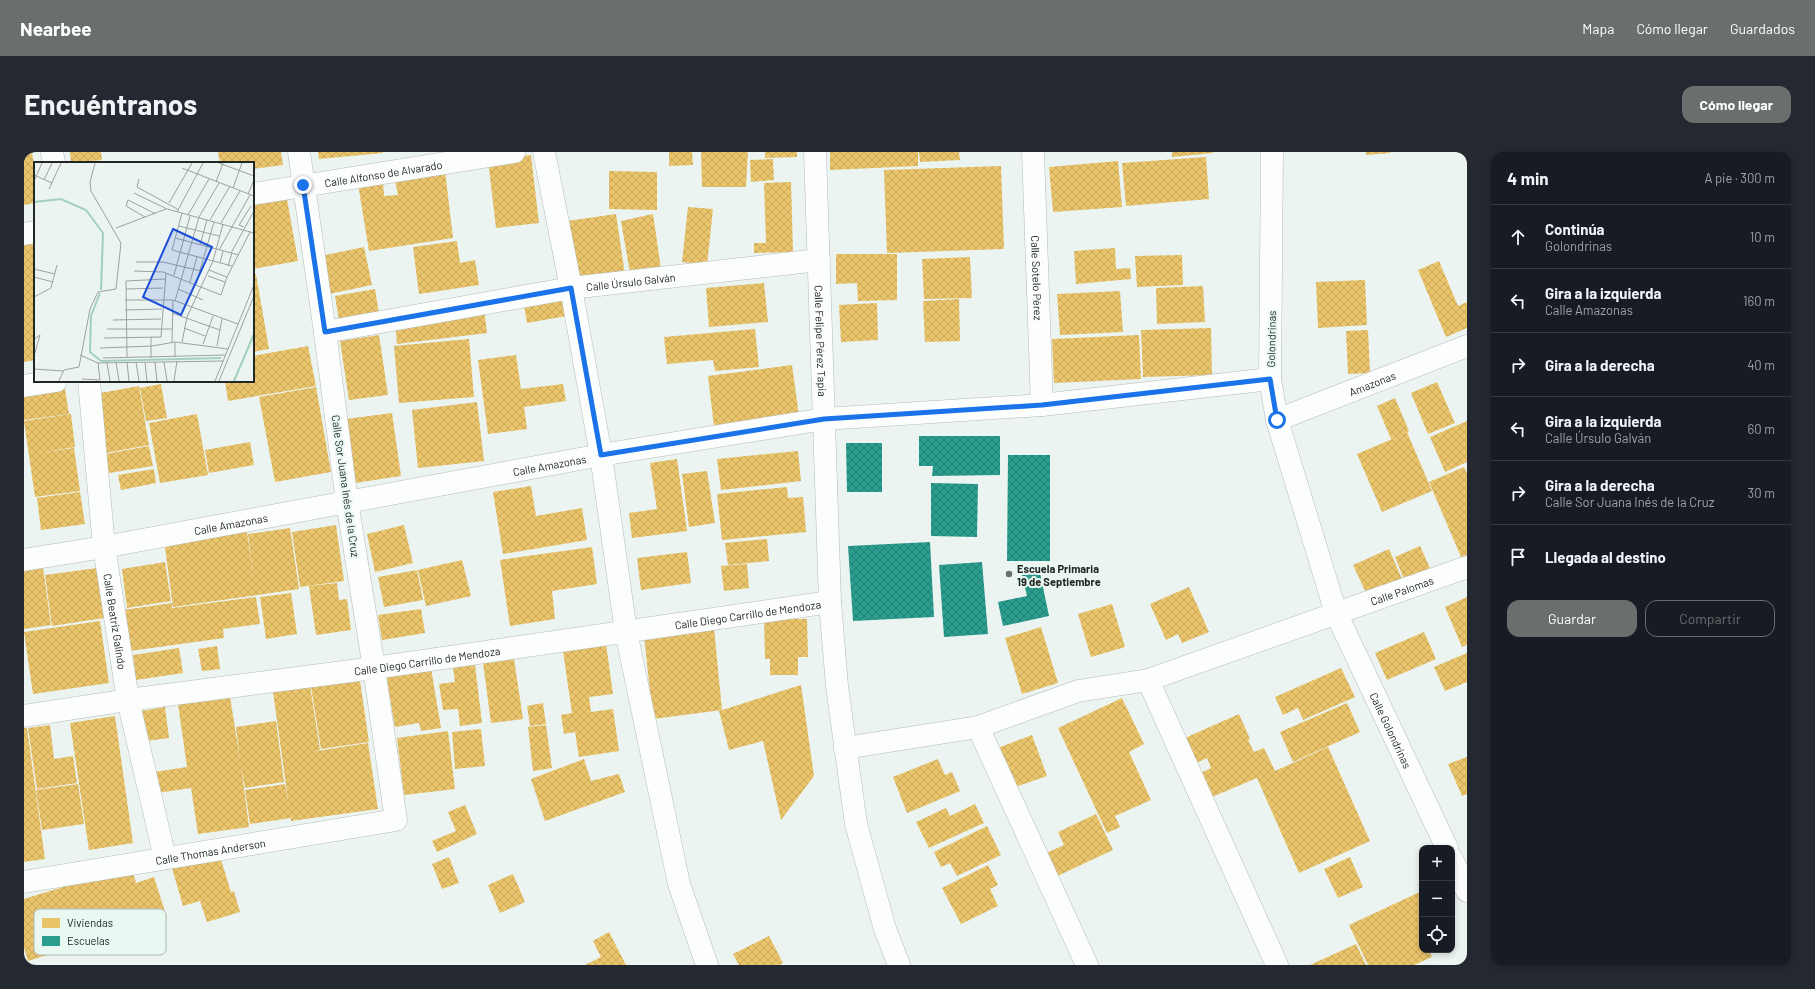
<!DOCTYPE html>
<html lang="es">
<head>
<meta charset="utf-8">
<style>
	:root { --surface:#171b24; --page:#242831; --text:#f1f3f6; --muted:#9ea1a6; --line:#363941; --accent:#696f6c }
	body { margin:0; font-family:Barlow,sans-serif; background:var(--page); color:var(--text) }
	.controls { position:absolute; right:12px; bottom:12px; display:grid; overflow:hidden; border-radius:8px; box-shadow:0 2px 6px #0003 }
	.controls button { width:36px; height:36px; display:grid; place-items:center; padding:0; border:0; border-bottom:1px solid var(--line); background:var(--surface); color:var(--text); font:20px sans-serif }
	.stop { position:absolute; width:12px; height:12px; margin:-9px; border:3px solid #1a73e8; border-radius:50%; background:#fff }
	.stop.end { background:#1a73e8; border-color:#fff; box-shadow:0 1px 4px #0008 }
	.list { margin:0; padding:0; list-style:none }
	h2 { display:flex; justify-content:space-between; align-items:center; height:52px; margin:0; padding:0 16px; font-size:17px }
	h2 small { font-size:13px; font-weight:400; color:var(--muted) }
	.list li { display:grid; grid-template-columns:26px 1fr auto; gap:12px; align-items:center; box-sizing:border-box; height:64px; padding:0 16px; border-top:1px solid var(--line) }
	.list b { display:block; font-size:15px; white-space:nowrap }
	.list p { margin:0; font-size:13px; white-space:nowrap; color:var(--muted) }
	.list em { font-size:13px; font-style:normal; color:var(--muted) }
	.actions { display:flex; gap:8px; padding:12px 16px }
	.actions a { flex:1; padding:9px 0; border:1px solid var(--accent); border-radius:12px; text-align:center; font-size:14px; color:var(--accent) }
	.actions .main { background:var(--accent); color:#fff }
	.icon { flex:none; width:22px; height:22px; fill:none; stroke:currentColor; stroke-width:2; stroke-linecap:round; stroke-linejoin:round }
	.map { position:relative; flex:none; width:1443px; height:813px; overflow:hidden; border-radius:12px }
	header { display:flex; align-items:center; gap:24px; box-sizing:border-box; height:56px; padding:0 20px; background:var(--accent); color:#fff }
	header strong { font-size:19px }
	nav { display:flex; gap:22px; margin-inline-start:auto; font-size:14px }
	.intro { display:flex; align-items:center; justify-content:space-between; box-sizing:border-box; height:96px; padding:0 24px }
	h1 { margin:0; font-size:28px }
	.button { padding:10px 18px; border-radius:12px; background:var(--accent); color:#fff; font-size:14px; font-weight:700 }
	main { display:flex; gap:24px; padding:0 24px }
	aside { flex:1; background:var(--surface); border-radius:12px; box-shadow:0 2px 6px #0003 }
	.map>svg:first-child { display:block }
	.homes { fill:url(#homes-cross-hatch) }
	.schools { fill:url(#schools-cross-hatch) }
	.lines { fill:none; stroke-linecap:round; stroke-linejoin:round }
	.minor-casing { stroke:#b5bbb8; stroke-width:23 }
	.minor { stroke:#fcfdfd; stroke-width:22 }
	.route { stroke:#1a73e8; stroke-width:5 }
	.poi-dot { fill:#696f6c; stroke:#e9f8f1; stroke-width:1.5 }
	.labels { text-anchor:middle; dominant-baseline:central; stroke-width:4; stroke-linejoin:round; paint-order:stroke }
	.street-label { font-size:11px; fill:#222725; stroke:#e9f8f1 }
	.poi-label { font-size:11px; font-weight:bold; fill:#222725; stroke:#e9f8f1; text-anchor:start }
	.inset-river { fill:none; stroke:#a2d0bc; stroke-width:2 }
	.inset-road { fill:none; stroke:#9ba29f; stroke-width:1 }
	.view { fill:#1d4ed8; fill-opacity:0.15; stroke:#1d4ed8; stroke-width:2 }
	.inset-edge { fill:none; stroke:#222725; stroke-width:2 }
	.key { fill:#e9f8f1; stroke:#adb9b4; stroke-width:1 }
	.key-label { font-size:11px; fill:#222725 }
</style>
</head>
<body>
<header>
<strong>Nearbee</strong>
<nav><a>Mapa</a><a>Cómo llegar</a><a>Guardados</a></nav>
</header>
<div class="intro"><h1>Encuéntranos</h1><a class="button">Cómo llegar</a></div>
<main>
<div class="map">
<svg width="1443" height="813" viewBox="0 0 1443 813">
	<defs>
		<pattern id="homes-cross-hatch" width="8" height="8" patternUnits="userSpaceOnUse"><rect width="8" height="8" fill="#e9c46a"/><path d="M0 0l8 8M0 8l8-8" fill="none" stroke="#c8a85c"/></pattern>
		<pattern id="schools-cross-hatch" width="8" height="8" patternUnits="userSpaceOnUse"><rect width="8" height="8" fill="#2a9d8f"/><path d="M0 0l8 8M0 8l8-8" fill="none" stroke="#248075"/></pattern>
	</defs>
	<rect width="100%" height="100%" fill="#ecf4f1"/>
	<path class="homes" d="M0 0H8L11 20V51L0 53Z
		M46 0H77L78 8 47 11Z
		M194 0H257L259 13 229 17V11H196Z
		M294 0H359V1L295 7Z
		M645 0H668L669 13 645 14Z
		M677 0H724L722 35H678Z
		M741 0H773V5L741 6Z
		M806 0H894V14L806 18Z
		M895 0H935L936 8 896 10Z
		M1148 0H1189V1L1148 5Z
		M1342 0H1366V1L1342 3Z
		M507 3 515 71 472 76 464 8Z
		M1182 5 1185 47 1102 54 1098 11Z
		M749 7 750 28 727 30 726 8Z
		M1094 9 1098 55 1029 60 1025 15Z
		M977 14 980 97 863 101 860 18Z
		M421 19 429 86 345 99 334 32 359 29 360 44 374 43 371 28Z
		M585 19 633 20V58L585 57Z
		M767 30 769 100 730 101V91H742L740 31Z
		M263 47 274 109 229 117V53Z
		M664 55 689 57 683 113 658 110Z
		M592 62 601 123 552 130 543 69Z
		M629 62 637 117 606 121 597 69Z
		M11 85V208L0 210V87Z
		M433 89 436 111 451 108 455 133 395 142 389 95Z
		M340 95 348 133 305 142 297 104Z
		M1091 96 1092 117 1106 116 1107 127 1052 132 1050 99Z
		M812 102H873V148L834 149 833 131 812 132Z
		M1158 103 1159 133 1113 135 1111 104Z
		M946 105 948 146 900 147 898 107Z
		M1415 109 1434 154 1443 150V176L1422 185 1394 118Z
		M229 122H232L245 197 229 200Z
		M1341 128 1343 173 1294 176 1292 130Z
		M740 131 744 170 685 175 682 136Z
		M1179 134 1181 170 1133 172 1132 136Z
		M351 137 355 161 315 168 311 144Z
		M545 139 548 163 503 171 499 148Z
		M1096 139 1099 180 1036 183 1033 142Z
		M935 147 936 189 901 190 899 149Z
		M853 151 854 188 817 190 815 153Z
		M460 156 463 181 373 192 371 169H423L442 166 441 158Z
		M1187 176 1188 223 1119 225 1117 178Z
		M731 177 735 215 691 219 689 208 643 212 640 185Z
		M1344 178 1346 221 1324 222 1322 179Z
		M355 183 364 243 325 248 316 189Z
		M1115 183 1117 227 1030 231 1028 187Z
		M445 187 450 245 375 251 370 194Z
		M284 194 292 234 204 249 201 229H229V204Z
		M492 203 497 237 539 232 542 249 500 255 503 277 464 282 454 208Z
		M768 213 775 264 690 275 684 224Z
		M1413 230 1431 271 1404 282 1387 241Z
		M137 232 143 266 122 269 116 236Z
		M115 234 125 293 82 301 71 242Z
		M292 235 307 320 251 330 235 245Z
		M41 237 45 262 0 268V243Z
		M1371 246 1385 279 1383 280 1408 339 1358 360 1333 302 1373 285 1367 287 1353 254Z
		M453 250 460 309 394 316 388 258Z
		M368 261 377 324 331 331 322 267Z
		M47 262 51 295 15 301 50 296 56 339 11 345 0 269Z
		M173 262 184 323 136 331 125 271Z
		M1443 269V310L1421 320 1406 285Z
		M226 290 230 313 185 321 181 298Z
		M125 294 129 314 85 321 82 302Z
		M774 299 777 329 697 338 693 307Z
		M653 307 663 379 608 386 605 361 633 357 626 311Z
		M1440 315 1443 321V403L1437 405 1405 330Z
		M130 317 132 331 97 338 94 323Z
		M683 319 691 371 665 375 658 322Z
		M507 334 512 364 558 356 563 388 479 402 469 340Z
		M763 335 764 346 779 345 782 380 698 388 693 342Z
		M56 340 61 372 17 378 13 346Z
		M222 373 230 429 224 382 266 376 275 437 149 455 140 388Z
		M312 373 320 429 276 435 268 380Z
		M380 373 389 411 351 420 343 382Z
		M743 387 745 409 704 413 701 391Z
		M1396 394 1406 416 1380 427 1371 405Z
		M568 395 573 432 528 439 531 467 486 474 476 408Z
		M1365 397 1378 427 1343 443 1329 413Z
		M663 400 667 431 617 438 613 406Z
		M438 408 447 444 402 454 394 418Z
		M141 410 147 449 103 456 98 417Z
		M723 412 725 436 700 439 697 414Z
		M19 416 27 473 0 477V419Z
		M73 416 80 466 28 474 21 423Z
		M393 418 399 448 360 455 354 425Z
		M313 431 315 448 323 447 327 478 292 483 285 434Z
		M1165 435 1185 480 1158 491 1154 482 1142 488 1126 452Z
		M267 441 273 482 242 487 236 445Z
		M232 445 236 472 199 477 200 486 106 499 99 458 148 451V456Z
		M1443 445V493L1438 495 1421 455Z
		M1088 452 1101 495 1067 505 1054 462Z
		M397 457 401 481 358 488 354 463Z
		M740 467H783L784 505H774V523H746V507H741Z
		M76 469 85 531 9 542 0 480Z
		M1017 475 1034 531 998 542 981 486Z
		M690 476 698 558 629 567 620 484Z
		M1400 480 1412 507 1363 528 1351 501Z
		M582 492 589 542 565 545 567 560 589 557 595 599 555 605 551 580 540 582 537 563 548 561 539 499Z
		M193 494 196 517 178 519 174 497Z
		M155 496 159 521 112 528 109 503Z
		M1443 501V530L1421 539 1410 515Z
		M490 507 499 567 467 571 459 511Z
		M451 513 458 571 436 574 434 557 419 558 415 532 431 530 429 516Z
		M407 516 417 576 397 579 395 571 371 575 362 523Z
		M1317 516 1331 545 1279 568 1274 556 1259 563 1251 545Z
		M336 529 345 590 297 597 287 535Z
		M777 533 790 624 757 668 739 589 705 598 695 559Z
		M286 534 296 598 287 600 344 591 354 657 267 669V666L226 672 221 638 261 632 265 655 249 540Z
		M205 538 216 608 212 575 252 569 260 630 221 636 217 613 225 675 174 682 167 636 133 641 130 620 163 615 153 545Z
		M1098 546 1120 592 1105 600 1127 648 1091 664 1096 675 1083 681 1034 576Z
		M519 551 522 572 506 574 503 554Z
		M1323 551 1336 580 1269 610 1256 580Z
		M141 555 145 586 123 589 118 559Z
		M1215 562 1226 587 1224 588 1230 600 1240 596 1251 619 1304 595 1346 689 1275 721 1233 626 1188 645 1177 621 1187 616 1183 606 1172 611 1161 586Z
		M91 564 109 691 65 698 46 571Z
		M26 573 30 607 49 604 53 631 13 637 4 576Z
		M522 573 528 616 509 619 504 575Z
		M0 576H3L21 707 0 710Z
		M457 577 461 614 431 617 428 580Z
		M424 579 431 637 380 643 373 586Z
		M1008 583 1023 624 988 636 974 596Z
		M1443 605V642L1438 644 1424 612Z
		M560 607 567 629 595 622 601 640 521 669 507 627Z
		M914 607 921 623 928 620 936 639 883 661 869 625Z
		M54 632 60 672 18 678 12 638Z
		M951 652 960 671 905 696 892 670 922 656 926 664Z
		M441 653 453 682 413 700 408 689 432 679 424 660Z
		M1072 662 1089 698 1029 726 1018 703 1040 693 1034 680Z
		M963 674 977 703 933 724 926 711 917 715 910 700Z
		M195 701 207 740 210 739 216 760 183 770 176 749 202 741 159 754 148 716Z
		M425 705 435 731 418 737 408 712Z
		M1326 705 1339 735 1314 746 1300 717Z
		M964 713 974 733 966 737 974 754 937 772 918 736Z
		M107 714 112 731 130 725 143 766 4 809 0 796V747Z
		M489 722 501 750 476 761 464 733Z
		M1398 739V777L1396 779 1398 784V798H1405L1408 805 1390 813H1344L1325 773Z
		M585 780 602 813H561L577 805 569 789Z
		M745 784 759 811 755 813H715L709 802Z
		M1332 792 1342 813H1286Z"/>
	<path class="schools" d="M895 284H976V323L908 324 909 314H895Z
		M822 291H858V340H823Z
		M984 303H1026V409H983Z
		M907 331 954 332 953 385 907 384Z
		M906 390 910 465 829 469 824 394Z
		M958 410 964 482 920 485 915 413Z
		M1015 416 1025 464 979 474 974 450 1003 444 997 419Z"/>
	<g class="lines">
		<defs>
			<g id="minor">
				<path d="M28 0 30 11"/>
				<path d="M520 0 547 136 577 303 602 480 655 732 683 813"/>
				<path id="s1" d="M791 0 806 450 813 534 832 672 861 777 875 813"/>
				<path id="s2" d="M1009 0 1018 253"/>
				<path id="s3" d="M1248 0 1246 227 1253 268 1312 461 1423 696"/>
				<path id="s4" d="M229 42 490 0"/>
				<path d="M0 82 11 80"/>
				<path id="s5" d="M301 180 547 136 795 108"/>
				<path id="s6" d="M65 229 80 395 104 548 141 706"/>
				<path d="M0 234 32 229"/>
				<path id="s7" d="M1253 268 1443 194"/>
				<path id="s8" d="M0 408 80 395 577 303 800 267 1018 253 1246 227"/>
				<path d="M1124 528 1253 813"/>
				<path id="s9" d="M0 564 104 548 350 516 806 450"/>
				<path d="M954 575 1063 813"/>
				<path id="s10" d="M821 596 954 575 1054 539 1124 528 1443 415"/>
				<path d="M1428 707 1443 739"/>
				<path id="s11" d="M0 730 372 668 350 516 323 350 301 180 275 0"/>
			</g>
		</defs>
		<use href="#minor" class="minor-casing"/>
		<use href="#minor" class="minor"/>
	</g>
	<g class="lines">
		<path class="route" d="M279 33 301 180 547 136 577 303 800 267 1018 253 1246 227 1253 268"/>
	</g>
	<circle class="poi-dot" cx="985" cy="422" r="4"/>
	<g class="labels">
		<g class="street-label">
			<text stroke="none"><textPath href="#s4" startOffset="132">Calle Alfonso de Alvarado</textPath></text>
			<text stroke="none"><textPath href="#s2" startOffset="126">Calle Sotelo Pérez</textPath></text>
			<text stroke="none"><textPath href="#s5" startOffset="310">Calle Úrsulo Galván</textPath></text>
			<text transform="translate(1247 187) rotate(-89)">Golondrinas</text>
			<text stroke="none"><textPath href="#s1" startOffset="189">Calle Felipe Pérez Tapia</textPath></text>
			<text stroke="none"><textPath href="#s7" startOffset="102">Amazonas</textPath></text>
			<text stroke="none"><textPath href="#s8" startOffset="534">Calle Amazonas</textPath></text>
			<text transform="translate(322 334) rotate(82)">Calle Sor Juana Inés de la Cruz</text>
			<text stroke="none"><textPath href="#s8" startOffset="210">Calle Amazonas</textPath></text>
			<text stroke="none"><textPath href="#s10" startOffset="581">Calle Palomas</textPath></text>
			<text stroke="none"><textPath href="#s9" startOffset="731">Calle Diego Carrillo de Mendoza</textPath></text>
			<text stroke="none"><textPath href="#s6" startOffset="242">Calle Beatriz Galindo</textPath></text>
			<text stroke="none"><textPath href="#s9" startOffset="407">Calle Diego Carrillo de Mendoza</textPath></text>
			<text stroke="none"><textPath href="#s3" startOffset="600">Calle Golondrinas</textPath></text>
			<text stroke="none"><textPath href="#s11" startOffset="189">Calle Thomas Anderson</textPath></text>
		</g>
		<g class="poi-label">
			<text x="993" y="416">Escuela Primaria<tspan x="993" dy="13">19 de Septiembre</tspan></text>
		</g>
	</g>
	<g transform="translate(10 10)">
		<rect width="220" height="220" fill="#ecf4f1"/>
		<path class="inset-river" d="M0 40 27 37 52 48 69 71 67 128M66 131 57 154 56 190 67 199 187 196M200 219 220 172"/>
		<path class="inset-road" d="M185 1 220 14M148 6 220 34M0 13 18 21M105 17 103 25 145 48M10 18 18 1M0 19 8 1M182 20 189 1M199 26 208 1M15 27 27 1M100 31 133 47 220 71M214 32 220 18M135 41 158 1M143 50 169 1M148 51 138 88 198 104M154 53 175 17M111 55 92 44 94 38 122 52M176 58 196 24M187 61 206 29M145 64 185 74M210 65 205 63 217 44M82 66 132 47M141 76 205 93M166 83 173 58M185 88 216 33M197 91 220 49M102 100H129L167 109M186 101 189 89M194 104 198 91M0 107 21 112M175 108 193 115M100 109 129 110 187 133 193 115 216 70M140 113 156 54M174 114 191 120M0 115 19 120M156 120 163 95M162 122 180 60M92 127 129 126M144 127 169 138M0 135 17 126 23 103M91 138H139L204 162M141 139 165 55 185 21M91 148 128 147M138 151 186 168M79 158 127 157M150 166 171 174M73 167H138M117 175V196M70 176 127 175 132 111M0 177 6 173 0 194M138 180 139 138M148 180 153 155 179 99 189 62M169 182 179 154M183 184 188 157M66 186 118 184 141 180 194 187M46 193 64 201M93 195 92 119 131 117M141 195V180M69 196 191 193M82 200 85 219M93 200 95 219M102 200 105 219M111 200 113 219M121 200 123 219M130 200 133 219M64 201 189 199M64 201 66 218M73 201 76 219M0 207 29 209M48 217 66 218M25 219 30 208 45 205 56 147 64 130 82 127 87 81 57 29 56 20 61 1M140 219 143 199M181 219 220 123M185 219 220 134"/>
		<path class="view" d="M139 67 178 85 147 153 109 135Z"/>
		<rect width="220" height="220" class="inset-edge"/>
	</g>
	<rect x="10" y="757" width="132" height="46" rx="6" class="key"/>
	<rect x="18" y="766" width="18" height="10" fill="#e9c46a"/>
	<rect x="18" y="784" width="18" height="10" fill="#2a9d8f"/>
	<g class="key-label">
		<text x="43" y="775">Viviendas</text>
		<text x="43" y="793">Escuelas</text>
	</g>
</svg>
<div class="controls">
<button>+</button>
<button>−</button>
<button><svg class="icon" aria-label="locate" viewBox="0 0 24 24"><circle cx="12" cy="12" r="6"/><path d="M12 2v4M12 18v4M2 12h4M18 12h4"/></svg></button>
</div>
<div class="stop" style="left:1253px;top:268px"></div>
<div class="stop end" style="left:279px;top:33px"></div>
</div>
<aside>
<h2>4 min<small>A pie · 300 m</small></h2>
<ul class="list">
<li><svg class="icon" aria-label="ahead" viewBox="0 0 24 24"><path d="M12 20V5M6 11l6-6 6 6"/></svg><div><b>Continúa</b><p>Golondrinas</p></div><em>10 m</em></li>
<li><svg class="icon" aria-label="left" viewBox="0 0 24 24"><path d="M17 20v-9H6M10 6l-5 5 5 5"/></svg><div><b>Gira a la izquierda</b><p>Calle Amazonas</p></div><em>160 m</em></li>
<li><svg class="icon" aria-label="right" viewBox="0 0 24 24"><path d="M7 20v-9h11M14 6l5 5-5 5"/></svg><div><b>Gira a la derecha</b></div><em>40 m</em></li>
<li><svg class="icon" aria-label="left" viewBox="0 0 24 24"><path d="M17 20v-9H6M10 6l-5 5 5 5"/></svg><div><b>Gira a la izquierda</b><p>Calle Úrsulo Galván</p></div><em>60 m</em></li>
<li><svg class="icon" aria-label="right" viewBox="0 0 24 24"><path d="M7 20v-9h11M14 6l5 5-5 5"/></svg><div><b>Gira a la derecha</b><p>Calle Sor Juana Inés de la Cruz</p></div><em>30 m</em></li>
<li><svg class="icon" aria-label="arrive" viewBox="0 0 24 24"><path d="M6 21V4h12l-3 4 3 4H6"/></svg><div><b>Llegada al destino</b></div></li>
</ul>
<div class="actions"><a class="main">Guardar</a><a>Compartir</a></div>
</aside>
</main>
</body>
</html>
